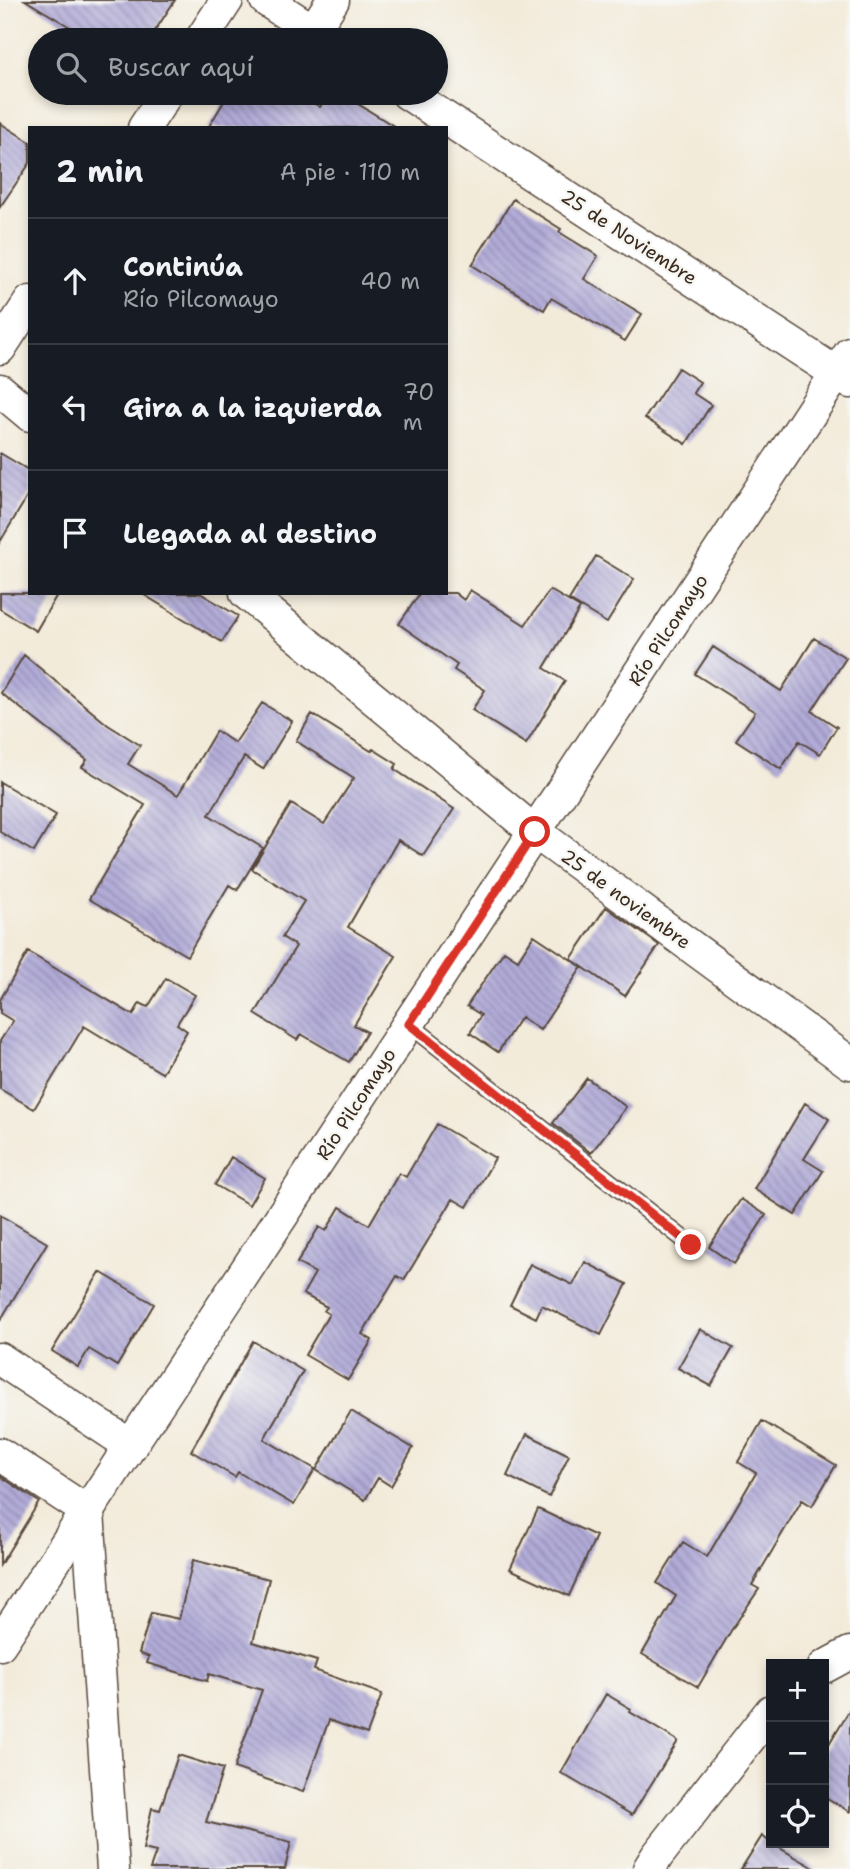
<!DOCTYPE html>
<html lang="es">
<head>
<meta charset="utf-8">
<style>
	:root { --surface:#171b24; --page:#20242c; --text:#f1f3f6; --muted:#9ea1a6; --line:#363941 }
	body { margin:0; font-family:"Shantell Sans",sans-serif; background:var(--page); color:var(--text) }
	.controls { position:absolute; right:21px; bottom:21px; display:grid; overflow:hidden; border-radius:0px; box-shadow:0 4px 10px #0003 }
	.controls button { width:63px; height:63px; display:grid; place-items:center; padding:0; border:0; border-bottom:2px solid var(--line); background:var(--surface); color:var(--text); font:35px sans-serif }
	.stop { position:absolute; width:21px; height:21px; margin:-16px; border:5px solid #d93025; border-radius:50%; background:#fff }
	.stop.end { background:#d93025; border-color:#fff; box-shadow:0 2px 7px #0008 }
	.list { margin:0; padding:0; list-style:none }
	h2 { display:flex; justify-content:space-between; align-items:center; height:91px; margin:0; padding:0 28px; font-size:30px }
	h2 small { font-size:23px; font-weight:400; color:var(--muted) }
	.list li { display:grid; grid-template-columns:46px 1fr auto; gap:21px; align-items:center; box-sizing:border-box; height:126px; padding:0 28px; border-top:2px solid var(--line) }
	.list b { display:block; font-size:26px; white-space:nowrap }
	.list p { margin:0; font-size:23px; white-space:nowrap; color:var(--muted) }
	.list em { font-size:23px; font-style:normal; color:var(--muted) }
	.icon { flex:none; width:38px; height:38px; fill:none; stroke:currentColor; stroke-width:2; stroke-linecap:round; stroke-linejoin:round }
	.map { position:relative; flex:none; width:850px; height:1869px; overflow:hidden }
	.search { position:absolute; background:var(--surface); box-shadow:0 4px 10px #0003; left:28px; top:28px; width:420px; height:77px; display:flex; align-items:center; gap:18px; box-sizing:border-box; padding:0 24px; border-radius:38px; color:var(--muted); font-size:26px }
	.panel { position:absolute; background:var(--surface); box-shadow:0 4px 10px #0003; left:28px; top:126px; width:420px; height:469px; border-radius:0px }
	.map>svg:first-child { display:block }
	.building { fill:url(#building-back-hatch) }
	.lines { fill:none; stroke-linecap:round; stroke-linejoin:round }
	.lane-casing { stroke:#57473a; stroke-width:19 }
	.street-casing { stroke:#57473a; stroke-width:35 }
	.lane { stroke:#fff; stroke-width:16 }
	.street { stroke:#fff; stroke-width:32 }
	.route { stroke:#d93025; stroke-width:9 }
	.labels { text-anchor:middle; dominant-baseline:central; stroke-width:5; stroke-linejoin:round; paint-order:stroke }
	.street-label { font-size:19px; fill:#3b2a1e; stroke:#f6f6f2 }
</style>
</head>
<body>
<div class="map">
<svg width="850" height="1869" viewBox="0 0 850 1869">
	<defs>
		<pattern id="building-back-hatch" width="6" height="6" patternUnits="userSpaceOnUse" patternTransform="scale(1.75)"><rect width="6" height="6" fill="#b1abd8"/><path d="M-1 5l2 2M0 0l6 6M5-1l2 2" fill="none" stroke="#918baf"/></pattern>
	</defs>
	<rect width="100%" height="100%" fill="#f6f6f2"/>
	<filter id="ink" filterUnits="userSpaceOnUse"><feTurbulence type="fractalNoise" baseFrequency=".0143" numOctaves="2"/><feDisplacementMap in="SourceGraphic" scale="14" xChannelSelector="R" yChannelSelector="G"/><feConvolveMatrix kernelMatrix="1 2 1 2 8 2 1 2 1" color-interpolation-filters="sRGB"/></filter>
	<filter id="wash" filterUnits="userSpaceOnUse"><feTurbulence type="fractalNoise" baseFrequency=".00686" numOctaves="4" result="noise"/><feDisplacementMap in="SourceGraphic" scale="28" xChannelSelector="R" yChannelSelector="G"/><feGaussianBlur stdDeviation="1.57" result="paint"/><feColorMatrix in="noise" values="0 0 0 0 0 0 0 0 0 0 0 0 0 0 0 0 0 1.4 0 .05"/><feComposite in="paint" operator="in"/></filter>
	<g filter="url(#wash)">
		<rect width="100%" height="100%" fill="#f3ebda"/>
		<g id="blocks">
			<path class="building" d="M25 0H175L149 40H62L70 27Z
				M229 93H297L320 107 329 93H340L397 128H208Z
				M0 123 30 142V163L0 207Z
				M513 199 561 229 559 232 598 256 584 279 642 314 625 341 551 298 544 310 472 265Z
				M678 368 700 382 693 393 711 405 686 444 645 418Z
				M0 453 30 471V492L0 542Z
				M596 556 634 579 607 623 569 600Z
				M470 590 525 625 550 590 580 608 544 668 565 681 526 744 472 710 485 690 454 670 457 665 399 624 420 593H455L464 600Z
				M0 593H58L36 631 0 609Z
				M141 593H200L238 616 222 642Z
				M814 638 846 658 812 711 837 727 820 754 799 741 781 769 736 740 755 712 695 674 713 647 781 691Z
				M24 655 108 725 140 745 128 764 178 795 216 731 235 743 262 703 292 721 263 769 244 757 209 815 263 848 237 890 229 885 187 956 89 899 145 805 82 767 87 760 1 693Z
				M312 714 371 751 373 749 397 764 394 769 454 809 423 856 398 840 348 927 396 956 354 1025 367 1032 349 1062 301 1034 297 1040 255 1014 296 946 282 937 304 901 252 869 291 804 324 824 354 778 296 741Z
				M0 782 56 815 34 852 0 832Z
				M606 907 659 945 625 996 571 959Z
				M534 935 582 967 540 1030 521 1017 498 1052 470 1033 481 1015 467 1006 504 951 518 960Z
				M28 952 133 1015 140 1003 148 1007 166 978 195 995 177 1024 187 1031 162 1073 84 1026 34 1109 0 1089V1041L13 1021 0 1013V1000Z
				M587 1078 626 1107 591 1153 553 1123Z
				M805 1103 829 1119 804 1159 823 1171 795 1215 754 1189Z
				M437 1124 495 1158 467 1207 453 1199 404 1280 397 1276 362 1334 372 1340 348 1380 305 1355 329 1314 324 1311 327 1307 303 1294 315 1273 297 1263 319 1227 326 1231 340 1207 369 1225 399 1173 406 1177Z
				M231 1157 265 1178 249 1205 215 1185Z
				M741 1199 766 1215 734 1264 709 1247Z
				M0 1215 47 1243 0 1321Z
				M585 1262 627 1284 601 1335 542 1305 536 1318 510 1305 530 1264 573 1285Z
				M100 1272 154 1304 117 1366 89 1349 78 1367 52 1351Z
				M700 1329 733 1348 711 1386 678 1368Z
				M253 1341 303 1371 264 1439 315 1469 294 1505 238 1472 235 1477 191 1451Z
				M351 1411 413 1448 391 1486 378 1478 365 1500 316 1470Z
				M762 1421 836 1465 812 1506 802 1500 752 1585 759 1589 732 1629 698 1687 642 1654 676 1596 657 1583 683 1542 707 1557 756 1473 738 1462Z
				M527 1434 569 1455 549 1497 507 1476Z
				M0 1476 39 1502 0 1565Z
				M538 1509 596 1536 569 1596 510 1569Z
				M193 1560 269 1579 253 1642 317 1661 314 1670 382 1694 367 1734 329 1720 303 1792 234 1768 262 1690 209 1674 207 1681 147 1663 149 1657 139 1653 151 1613 179 1619Z
				M606 1694 631 1709 630 1712 678 1741 632 1815 561 1773Z
				M850 1709V1812L824 1796V1752Z
				M178 1755 223 1769 206 1822 291 1842 285 1869H150L156 1852 143 1849 152 1808 160 1810Z
				M762 1836 771 1843 816 1869H741Z"/>
		</g>
	</g>
	<g filter="url(#ink)">
		<use href="#blocks" fill-opacity="0" stroke="#57473a" stroke-width="2"/>
		<g class="lines">
			<defs>
				<path id="lane" d="M409 1024 691 1245"/>
				<path id="street" d="M266 0 327 40
					M313 31 333 0
					M201 40 227 0
					M407 93 850 382
					M144 128 167 93
					M0 348 30 302
					M0 390 30 415
					M246 593 535 832 850 1063
					M0 1359 131 1446
					M0 1454 88 1512
					M88 1512 113 1869
					M0 1644 850 353
					M824 1667 850 1653
					M649 1869 657 1856 771 1711"/>
			</defs>
			<use href="#lane" class="lane-casing"/>
			<use href="#street" class="street-casing"/>
			<use href="#lane" class="lane"/>
			<use href="#street" class="street"/>
		</g>
	</g>
	<g class="lines" filter="url(#ink)">
		<path class="route" d="M535 832 409 1024 691 1245"/>
	</g>
	<g class="labels">
		<g class="street-label">
			<text transform="translate(629 237) rotate(33)">25 de Noviembre</text>
			<text transform="translate(668 630) rotate(-57)">Río Pilcomayo</text>
			<text transform="translate(626 899) rotate(36)">25 de noviembre</text>
			<text transform="translate(356 1104) rotate(-57)">Río Pilcomayo</text>
		</g>
	</g>
</svg>
<div class="controls">
<button>+</button>
<button>−</button>
<button><svg class="icon" aria-label="locate" viewBox="0 0 24 24"><circle cx="12" cy="12" r="6"/><path d="M12 2v4M12 18v4M2 12h4M18 12h4"/></svg></button>
</div>
<div class="stop" style="left:535px;top:832px"></div>
<div class="stop end" style="left:691px;top:1245px"></div>
<div class="search"><svg class="icon" aria-label="search" viewBox="0 0 24 24"><circle cx="10" cy="10" r="6"/><path d="M15 15l6 6"/></svg>Buscar aquí</div>
<section class="panel">
<h2>2 min<small>A pie · 110 m</small></h2>
<ul class="list">
<li><svg class="icon" aria-label="ahead" viewBox="0 0 24 24"><path d="M12 20V5M6 11l6-6 6 6"/></svg><div><b>Continúa</b><p>Río Pilcomayo</p></div><em>40 m</em></li>
<li><svg class="icon" aria-label="left" viewBox="0 0 24 24"><path d="M17 20v-9H6M10 6l-5 5 5 5"/></svg><div><b>Gira a la izquierda</b></div><em>70 m</em></li>
<li><svg class="icon" aria-label="arrive" viewBox="0 0 24 24"><path d="M6 21V4h12l-3 4 3 4H6"/></svg><div><b>Llegada al destino</b></div></li>
</ul>
</section>
</div>
</body>
</html>
